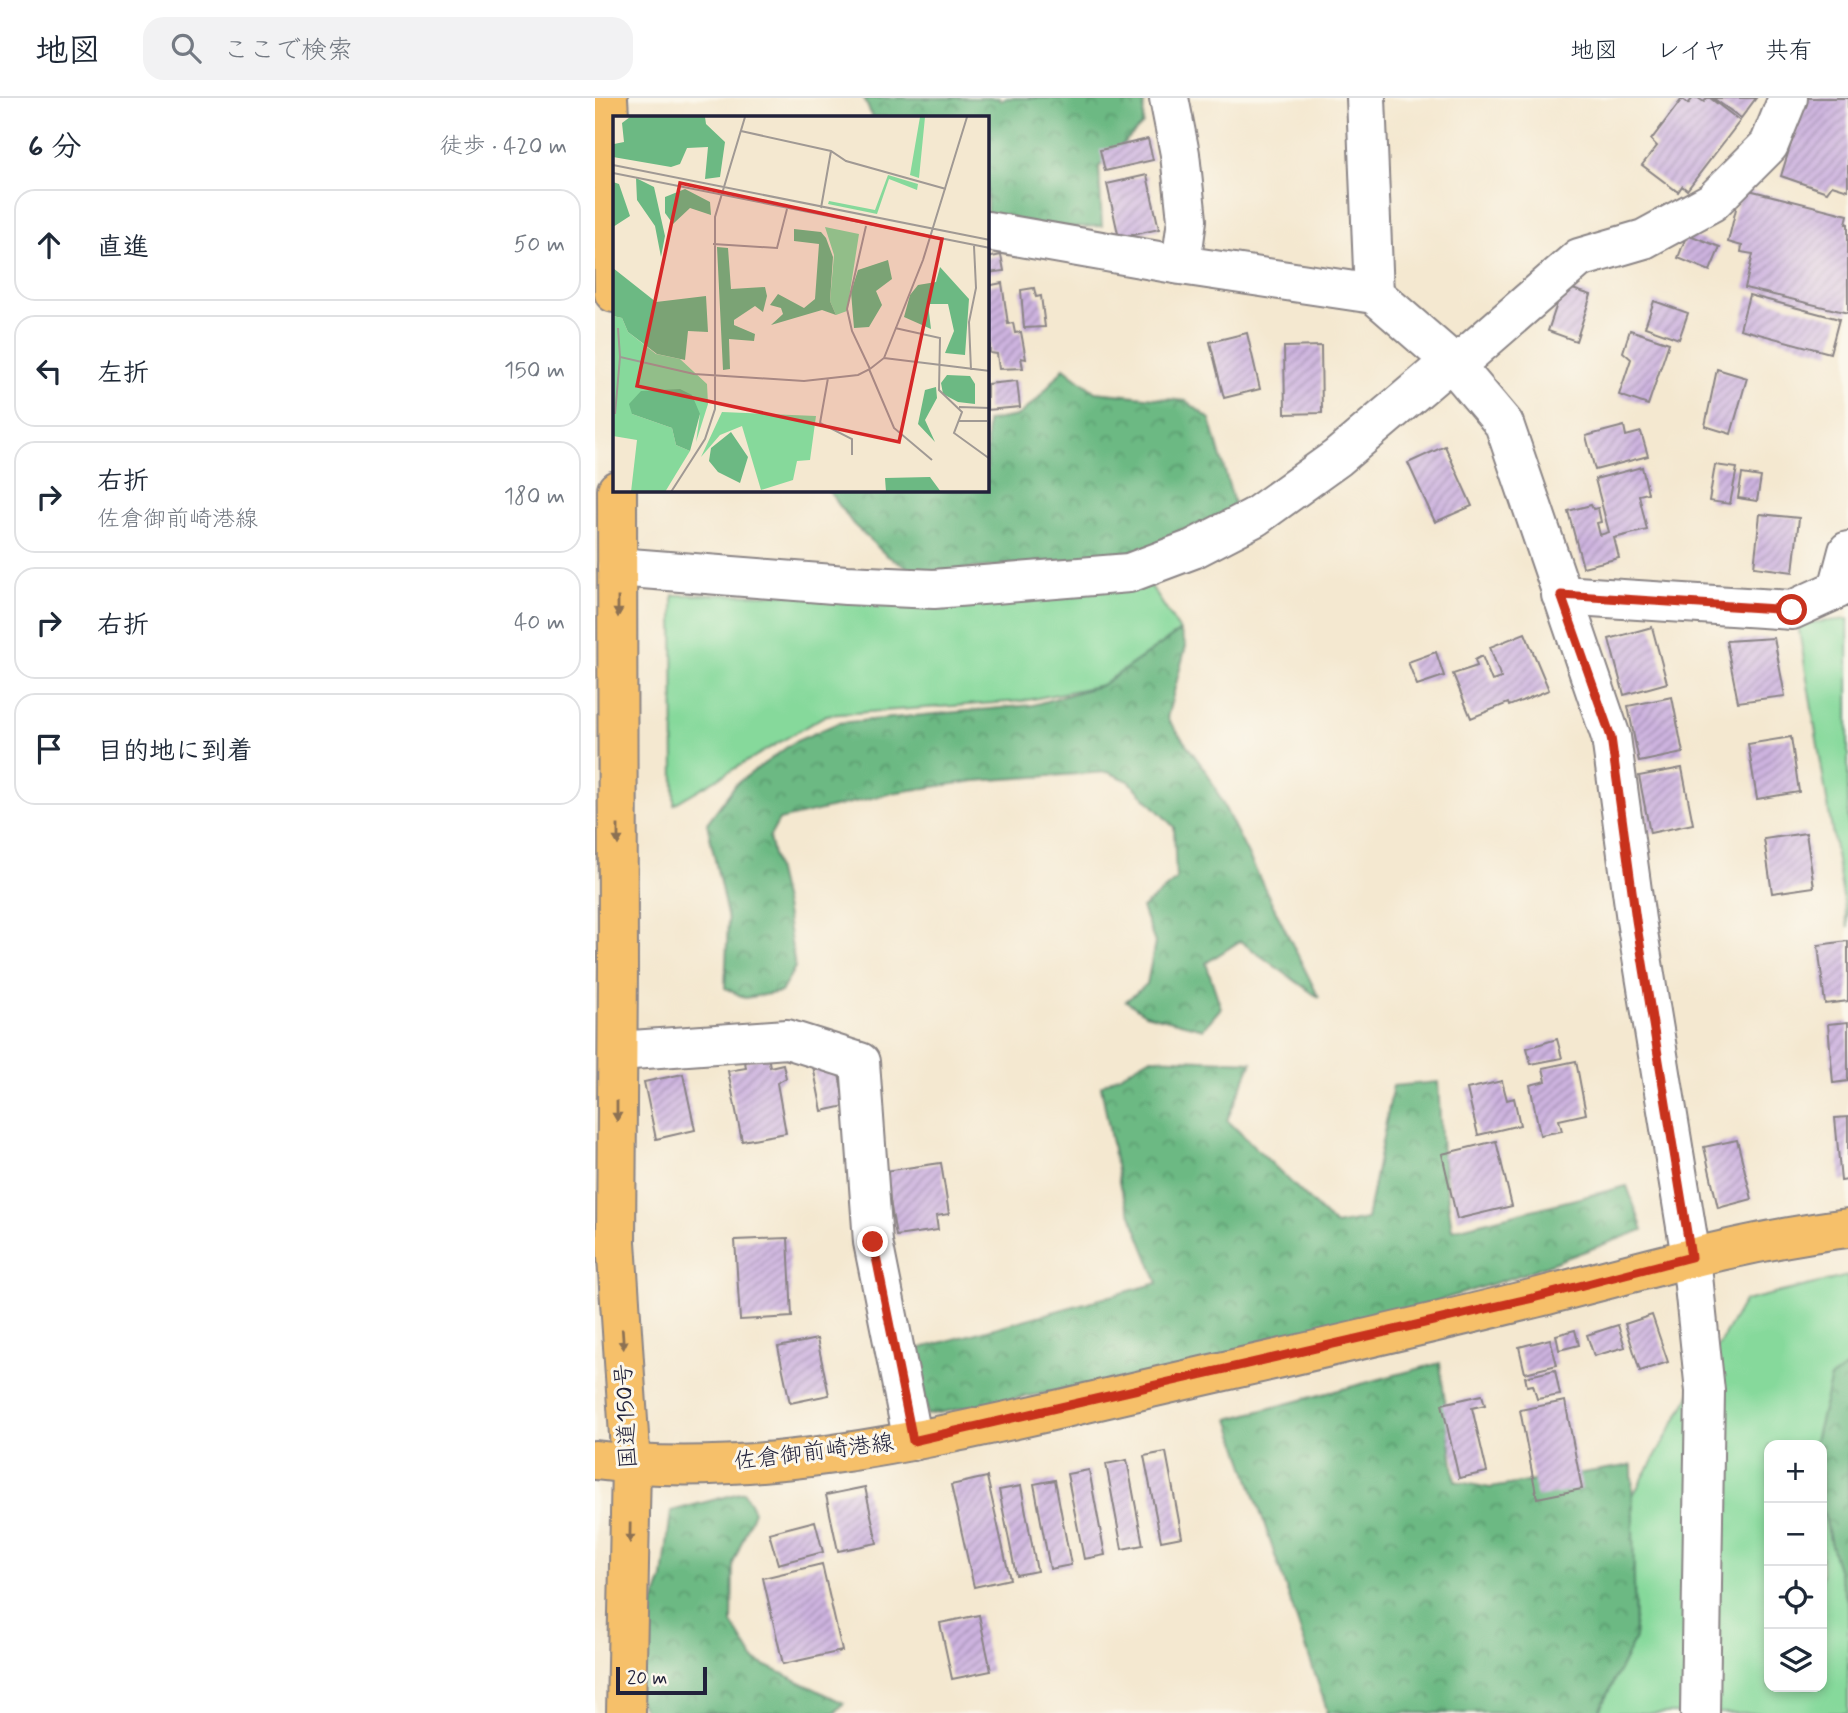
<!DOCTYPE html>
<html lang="ja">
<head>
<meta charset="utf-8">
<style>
	:root { --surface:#fff; --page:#f2f2f3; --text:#1f2937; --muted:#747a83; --line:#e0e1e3 }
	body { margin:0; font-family:Mynerve,"Klee One",sans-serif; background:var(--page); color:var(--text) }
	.controls { position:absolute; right:21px; bottom:21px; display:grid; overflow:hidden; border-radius:14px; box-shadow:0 4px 10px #0003 }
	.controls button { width:63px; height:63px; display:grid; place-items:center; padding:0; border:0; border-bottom:2px solid var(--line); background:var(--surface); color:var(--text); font:35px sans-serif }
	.scale { position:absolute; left:21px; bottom:18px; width:91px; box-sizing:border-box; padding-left:7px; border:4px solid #22223b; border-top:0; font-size:19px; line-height:24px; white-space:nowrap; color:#22223b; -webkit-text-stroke:5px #fbf7ec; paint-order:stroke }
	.stop { position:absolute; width:21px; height:21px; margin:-16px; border:5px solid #c8321e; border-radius:50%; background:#fff }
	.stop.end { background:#c8321e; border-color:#fff; box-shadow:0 2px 7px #0008 }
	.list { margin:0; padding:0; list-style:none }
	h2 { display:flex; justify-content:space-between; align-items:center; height:91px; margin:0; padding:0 28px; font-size:30px }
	h2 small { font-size:23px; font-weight:400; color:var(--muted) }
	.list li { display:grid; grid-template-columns:46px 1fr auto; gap:21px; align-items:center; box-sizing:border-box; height:112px; margin:0 14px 14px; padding:0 14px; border:2px solid var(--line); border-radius:21px }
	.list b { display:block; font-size:26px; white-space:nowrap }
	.list p { margin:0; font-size:23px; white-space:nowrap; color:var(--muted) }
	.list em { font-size:23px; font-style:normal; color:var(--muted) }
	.icon { flex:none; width:38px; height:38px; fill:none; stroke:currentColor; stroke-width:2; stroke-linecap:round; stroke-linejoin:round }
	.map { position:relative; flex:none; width:1253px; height:1615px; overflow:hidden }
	header { display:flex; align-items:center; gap:42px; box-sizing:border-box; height:98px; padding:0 35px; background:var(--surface); border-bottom:2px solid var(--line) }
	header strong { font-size:33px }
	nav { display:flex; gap:38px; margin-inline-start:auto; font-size:24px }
	.search { width:490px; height:63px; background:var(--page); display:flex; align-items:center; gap:18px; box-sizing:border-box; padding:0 24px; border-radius:21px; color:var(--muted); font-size:26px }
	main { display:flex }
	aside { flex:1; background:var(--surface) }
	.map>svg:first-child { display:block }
	.grass { fill:#86d99b; stroke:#547e6b; stroke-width:2 }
	.forest { fill:url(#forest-crowns); stroke:#476e5f; stroke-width:2 }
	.building { fill:url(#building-hatch) }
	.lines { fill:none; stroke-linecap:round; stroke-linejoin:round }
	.minor-casing { stroke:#8b8586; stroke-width:42 }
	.major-casing { stroke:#8b8586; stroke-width:42 }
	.highway-casing { stroke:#8b8586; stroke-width:42 }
	.minor { stroke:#fff; stroke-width:38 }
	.major { stroke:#f6c06b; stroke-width:38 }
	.highway { stroke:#f6c06b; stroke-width:38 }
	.oneway { fill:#8c7153 }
	.route { stroke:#c8321e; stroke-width:9 }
	.labels { text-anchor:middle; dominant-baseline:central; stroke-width:6; stroke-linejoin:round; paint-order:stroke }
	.street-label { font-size:23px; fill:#22223b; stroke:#fbf7ec }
	.inset-road { fill:none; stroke:#a09994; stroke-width:2 }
	.view { fill:#d62828; fill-opacity:0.15; stroke:#d62828; stroke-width:3.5 }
	.inset-edge { fill:none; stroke:#22223b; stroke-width:3.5 }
</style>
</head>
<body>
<header>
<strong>地図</strong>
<div class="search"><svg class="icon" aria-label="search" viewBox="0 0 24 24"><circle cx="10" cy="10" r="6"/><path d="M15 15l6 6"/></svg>ここで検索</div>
<nav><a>地図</a><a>レイヤ</a><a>共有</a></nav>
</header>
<main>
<aside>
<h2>6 分<small>徒歩 · 420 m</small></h2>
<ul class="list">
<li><svg class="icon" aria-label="ahead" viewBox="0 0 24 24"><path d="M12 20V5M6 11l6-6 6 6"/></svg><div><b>直進</b></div><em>50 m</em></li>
<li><svg class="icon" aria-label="left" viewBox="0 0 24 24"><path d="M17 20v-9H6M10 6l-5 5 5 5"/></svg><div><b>左折</b></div><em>150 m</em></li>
<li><svg class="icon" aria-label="right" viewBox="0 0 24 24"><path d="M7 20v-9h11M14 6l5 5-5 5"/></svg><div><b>右折</b><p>佐倉御前崎港線</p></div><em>180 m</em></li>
<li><svg class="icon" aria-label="right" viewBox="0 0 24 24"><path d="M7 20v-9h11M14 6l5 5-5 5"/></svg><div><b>右折</b></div><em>40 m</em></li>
<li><svg class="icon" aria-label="arrive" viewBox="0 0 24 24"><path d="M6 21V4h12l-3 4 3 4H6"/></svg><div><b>目的地に到着</b></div></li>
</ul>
</aside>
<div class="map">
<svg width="1253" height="1615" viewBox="0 0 1253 1615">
	<defs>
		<pattern id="forest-crowns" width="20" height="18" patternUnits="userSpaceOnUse" patternTransform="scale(1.75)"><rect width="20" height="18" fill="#6cb983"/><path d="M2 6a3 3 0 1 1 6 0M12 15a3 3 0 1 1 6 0" fill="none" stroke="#58966c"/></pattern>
		<pattern id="building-hatch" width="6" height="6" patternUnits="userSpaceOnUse" patternTransform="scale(1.75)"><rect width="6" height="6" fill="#cdb3df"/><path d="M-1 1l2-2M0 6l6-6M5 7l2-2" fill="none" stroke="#a691b6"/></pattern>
	</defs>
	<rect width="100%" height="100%" fill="#fbf7ec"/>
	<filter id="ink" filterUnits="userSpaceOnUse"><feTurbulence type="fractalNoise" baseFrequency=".0143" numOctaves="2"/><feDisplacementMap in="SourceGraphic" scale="14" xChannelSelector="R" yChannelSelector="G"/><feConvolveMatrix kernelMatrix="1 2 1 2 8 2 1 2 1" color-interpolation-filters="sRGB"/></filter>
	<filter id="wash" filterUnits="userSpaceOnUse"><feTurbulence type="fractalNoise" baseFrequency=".00686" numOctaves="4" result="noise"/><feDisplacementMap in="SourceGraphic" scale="28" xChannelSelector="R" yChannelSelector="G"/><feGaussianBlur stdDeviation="1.57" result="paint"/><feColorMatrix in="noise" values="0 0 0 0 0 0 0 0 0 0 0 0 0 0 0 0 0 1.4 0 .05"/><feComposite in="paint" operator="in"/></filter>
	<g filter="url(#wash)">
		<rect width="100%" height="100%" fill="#f4e8d0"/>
		<path class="grass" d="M545 471 585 533 507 587 428 603 231 617 79 706 78 497 386 495Z
			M1253 521V830L1203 526Z
			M1253 1178V1268L1236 1280 1219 1347H1174V1589H1227V1405L1236 1447 1253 1506V1615H1003L1040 1540 1037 1399 1149 1203Z"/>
		<path class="forest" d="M269 0H404L405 3 412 0H549L548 26 504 69 507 128 419 132 392 126V19H277Z
			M469 270 500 294 591 303 615 321 640 409 554 450 501 460 321 475 291 457 258 426 233 392H392V323L422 318 442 302Z
			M585 533 591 548 572 620 613 676 724 900 645 843 611 865 626 910 608 931 550 916 531 903 552 886 560 845 547 810 581 782 579 729 534 683 513 674 380 683 302 694 184 722 174 740 190 808 200 869 186 894 150 900 130 890 133 822 112 725 141 686 199 644 243 625 438 607 507 587Z
			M555 960 657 964 632 1022 740 1127 772 1121 798 988 843 984 847 1056 857 1132 1032 1088 1048 1132 922 1178 789 1220 581 1271 332 1317 323 1251 563 1185 525 1089 506 988Z
			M845 1265 860 1383 895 1390 1037 1367 1040 1540 1003 1615H731L732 1612 634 1321Z
			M1253 1268V1506L1236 1447 1227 1405V1347H1219L1236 1280Z
			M149 1394 159 1413 138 1466 137 1525 159 1562 249 1605 240 1615H51L32 1581 68 1480 76 1413Z"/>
		<g id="blocks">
			<path class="building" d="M1098 0H1103L1109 4 1112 0H1115L1145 23 1092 92 1087 88 1083 94 1047 67 1062 48 1056 42 1087 1 1093 6Z
				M1118 0H1161L1146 20Z
				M1210 0H1253V92L1237 87 1232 94 1186 78Z
				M553 41 558 62 510 73 505 52Z
				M552 77 564 131 524 140 512 86Z
				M1146 90 1253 117 1251 126H1253V215L1150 190 1158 156 1146 154 1147 148 1133 144Z
				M1092 136 1125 149 1115 173 1083 160Z
				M406 157 409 173 392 175V160Z
				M407 185 413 226 418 225 420 235 426 234 431 261 426 260 428 270 404 271 402 256 395 255 392 188Z
				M968 188 996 197 981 243 953 233Z
				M439 190 441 199 446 198 450 229 429 230 426 192Z
				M1154 197 1244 221 1235 255 1145 231Z
				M1059 203 1093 215 1084 241 1050 229Z
				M1035 232 1074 245 1053 307 1024 297 1036 261 1028 254Z
				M652 235 665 291 629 300 615 244Z
				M726 248 727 315 690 316 689 249Z
				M1122 271 1152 280 1136 336 1110 328Z
				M422 283 425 309 392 312V286Z
				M1029 328 1031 338 1046 334 1053 358 1000 372 991 338Z
				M850 348 877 408 840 424 813 365Z
				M1120 367 1142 370 1135 406 1114 403Z
				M1047 369 1053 395 1044 397 1052 432 1019 440 1024 460 988 469 973 413 996 407 998 411 1003 410 1006 424 1002 425 1005 437 1014 434 1000 381Z
				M1147 376 1166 379 1162 403 1143 400Z
				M1165 416 1204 420 1198 474 1159 469Z
				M1057 529 1072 585 1029 597 1014 541Z
				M930 535 954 592 914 608 913 605 876 620 858 576 882 568 880 562 887 558 897 583 906 580 895 549Z
				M1179 540 1190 598 1143 604 1131 543Z
				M841 554 849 578 822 587 813 564Z
				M1077 599 1088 655 1044 664 1033 608Z
				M1196 639 1204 694 1162 701 1153 646Z
				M1087 670 1098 726 1055 735 1044 678Z
				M1211 735 1219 789 1177 795 1169 741Z
				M1253 843V903L1230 906 1223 847Z
				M1253 924V983L1238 985 1233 926Z
				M962 941 967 960 936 966 932 950Z
				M173 958 175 969 188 966 191 980 182 985 191 1035 147 1043 133 973 151 970 150 963Z
				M981 963 991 1016 964 1022 967 1033 945 1037 935 987 951 983 948 970Z
				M218 968 243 971 250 1008 227 1013Z
				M88 976 100 1032 61 1041 49 984Z
				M907 983 912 1002 919 1000 925 1027 883 1037 872 991Z
				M1253 1019V1082L1246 1083 1240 1020Z
				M1142 1042 1157 1101 1123 1110 1109 1049Z
				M901 1043 917 1108 862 1121 847 1056Z
				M346 1065 354 1116 341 1118 343 1132 301 1138 290 1073Z
				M193 1140 197 1219 145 1222 140 1142Z
				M1057 1217 1073 1264 1045 1273 1030 1226Z
				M1023 1227 1030 1249 999 1258 992 1237Z
				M980 1232 984 1247 964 1252 961 1237Z
				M222 1241 234 1297 195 1305 183 1249Z
				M955 1241 962 1267 930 1275 924 1249Z
				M960 1272 965 1297 942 1301 938 1287 932 1288 930 1279Z
				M887 1297 890 1307 877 1310 892 1374 864 1380 847 1306Z
				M970 1303 987 1391 942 1400 925 1312Z
				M571 1354 587 1439 566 1443 549 1358Z
				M532 1362 548 1447 527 1451 511 1366Z
				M494 1372 510 1457 489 1461 472 1376Z
				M392 1379 415 1481 379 1489 356 1387Z
				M460 1382 476 1467 455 1471 439 1386Z
				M426 1388 442 1473 421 1477 404 1392Z
				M270 1389 282 1445 243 1453 231 1397Z
				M220 1423 228 1454 183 1466 174 1435Z
				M227 1466 247 1553 188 1566 168 1480Z
				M384 1517 396 1573 357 1581 345 1525Z"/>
		</g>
	</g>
	<g filter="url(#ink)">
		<use href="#blocks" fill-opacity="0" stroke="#8b8586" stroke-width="2"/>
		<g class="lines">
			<defs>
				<path id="minor" d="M574 0 585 56 592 122 586 167
					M771 0 779 196
					M392 133 586 167 779 196 856 263 909 326 1016 639 1041 822 1096 1159 1110 1293 1105 1615
					M860 268 984 160 1049 141 1117 104 1174 47 1193 0
					M22 469 251 487 339 491 534 475 598 451 660 419 742 360 856 263
					M966 497 1197 512 1243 491 1253 453
					M23 953 192 941 265 964 278 1144 318 1343"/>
				<path id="major" d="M0 1362C153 1382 321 1344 470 1310 627 1273 784 1239 940 1200 1043 1174 1146 1143 1253 1130"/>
				<path id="highway" d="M13 0 17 69 19 195
					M22 392 23 869 21 1144 36 1367 31 1615"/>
			</defs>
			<use href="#minor" class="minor-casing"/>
			<use href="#major" class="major-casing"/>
			<use href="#highway" class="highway-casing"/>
			<use href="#minor" class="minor"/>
			<use href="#major" class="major"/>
			<use href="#highway" class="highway"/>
		</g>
		<defs><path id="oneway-solid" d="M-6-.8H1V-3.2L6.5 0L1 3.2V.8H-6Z" transform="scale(1.75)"/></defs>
		<g class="oneway">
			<use href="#oneway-solid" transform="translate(23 509) rotate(90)"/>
			<use href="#oneway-solid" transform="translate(23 737) rotate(90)"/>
			<use href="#oneway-solid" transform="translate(22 1013) rotate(90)"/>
			<use href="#oneway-solid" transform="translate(28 1241) rotate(86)"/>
			<use href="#oneway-solid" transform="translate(35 1435) rotate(91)"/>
		</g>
	</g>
	<g class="lines" filter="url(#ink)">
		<path class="route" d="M278 1144 318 1343 938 1200 1096 1159 1041 822 1016 639 966 497 1197 512"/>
	</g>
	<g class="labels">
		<g class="street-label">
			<text transform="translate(32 1318) rotate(-93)">国道150号</text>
			<text transform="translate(219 1355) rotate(-7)">佐倉御前崎港線</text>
		</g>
	</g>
	<g transform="translate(18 18)">
		<rect width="376" height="376" fill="#f4e8d0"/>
		<path d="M307 1H312L306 62 297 59ZM275 59 305 68 304 74 276 63 264 98 215 88 216 85 262 94ZM212 111 246 118 234 195 223 199 217 185 221 139ZM0 200 9 202 15 216 43 238 67 243 94 268 95 288 83 326 87 298H19L59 312 63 329 77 335 52 376H18L24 324 0 320ZM109 296 203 300 197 344 184 345 180 364 148 374 129 310 107 319 88 341Z" fill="#86d99b"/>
		<path d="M17 1H92L93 8 112 26 107 61 92 63 95 31 74 32 67 48 58 51 0 41 1 28 11 26 9 7ZM23 62 41 71 52 120 48 141 42 110 24 84ZM0 66 6 68 17 100 0 111ZM72 73 97 86 98 99 77 92 60 108 52 97V81ZM181 113 208 116 213 122 220 141 217 185 223 199 209 194 158 209 170 198 168 192 157 189 165 178 191 192 202 183 206 128 181 125ZM104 131 115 132 118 173 152 171 154 180 150 196 142 190 121 204V209L142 218 141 225 116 223 117 253 110 254ZM275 144 279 163 263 175 269 189 256 211 241 212 238 176 245 154ZM327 151 356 183 352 239 332 237 341 215 335 188H315L318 213 291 201 297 179 305 169 323 166ZM0 152 43 186 93 180 95 216 75 215 72 244 44 238 15 216 9 202 0 200ZM334 259 357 260 362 268V288L345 286 330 278 328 267ZM323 271 324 282 312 304 322 326 305 308 312 274ZM67 273 79 279 87 298 77 335 63 329 59 312 19 298 16 288 28 275ZM118 316 135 341 127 367 105 356 96 345 98 332ZM317 361 328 376H273L272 362Z" fill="#6cb983"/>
		<path class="inset-road" d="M128 15 218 35 233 45 333 73M0 49 377 124M0 57 377 132M208 92 218 35M253 110 234 193 239 215 257 253M100 128 164 132 174 93M5 212 7 241 81 258 191 265 245 259 257 253 271 242 310 144 354 1M282 212 327 222 326 274 349 296 341 317 377 343M271 242 377 255M256 253 281 312 319 344M358 254 356 206 363 172 361 130M215 262 207 307 239 323V339M346 291 377 292M2 298 7 241M346 305H374M58 376 92 323 102 293V101L132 1"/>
		<path class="view" d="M67 67 329 123 286 326 24 270Z"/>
		<rect width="376" height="376" class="inset-edge"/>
	</g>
</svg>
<div class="controls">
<button>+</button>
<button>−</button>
<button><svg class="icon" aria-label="locate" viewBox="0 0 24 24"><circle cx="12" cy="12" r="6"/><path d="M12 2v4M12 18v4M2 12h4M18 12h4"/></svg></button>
<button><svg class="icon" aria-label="layers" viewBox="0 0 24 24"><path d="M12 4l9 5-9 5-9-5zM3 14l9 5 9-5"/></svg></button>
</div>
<div class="scale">20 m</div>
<div class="stop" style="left:1197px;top:512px"></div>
<div class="stop end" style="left:278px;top:1144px"></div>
</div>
</main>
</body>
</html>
